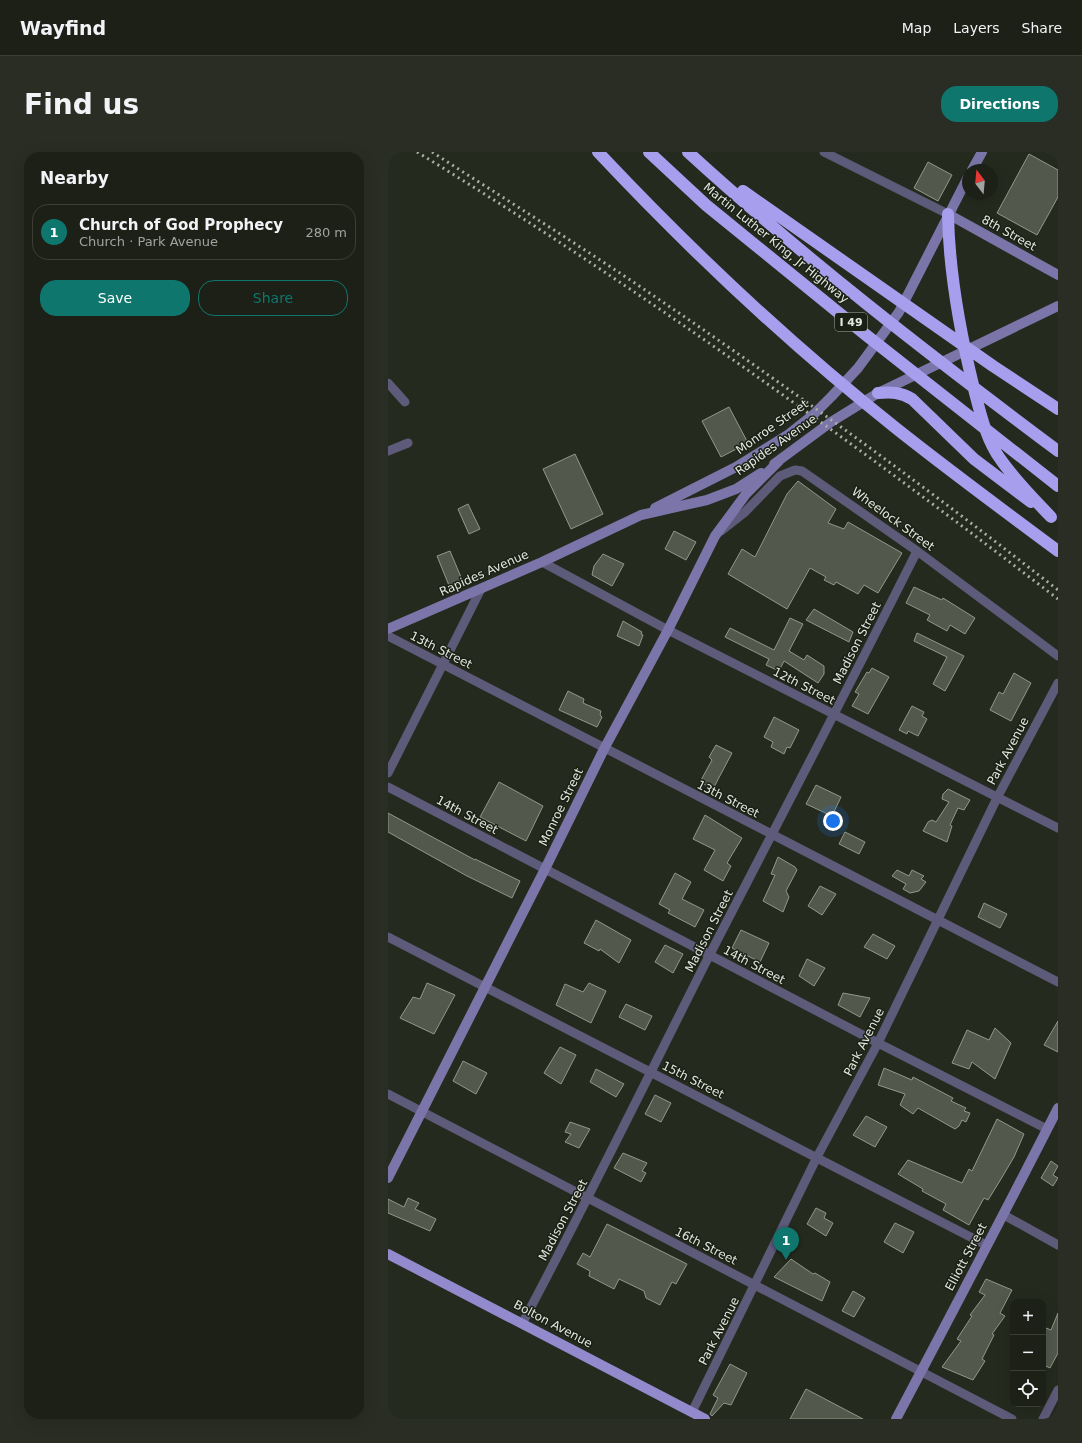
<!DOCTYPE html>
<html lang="en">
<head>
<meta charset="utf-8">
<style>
	:root { --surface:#1c2016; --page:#292d23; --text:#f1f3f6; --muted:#a0a3a1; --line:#3a3e35; --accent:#0f766e }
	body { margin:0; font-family:"DejaVu Sans",sans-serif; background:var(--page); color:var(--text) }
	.controls { position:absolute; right:12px; bottom:12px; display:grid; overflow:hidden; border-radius:8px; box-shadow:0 4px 16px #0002 }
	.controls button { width:36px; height:36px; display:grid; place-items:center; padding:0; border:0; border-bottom:1px solid var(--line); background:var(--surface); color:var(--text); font:20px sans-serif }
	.compass { position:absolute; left:574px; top:12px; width:36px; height:36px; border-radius:50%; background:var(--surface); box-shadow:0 4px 16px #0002; rotate:344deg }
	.you { position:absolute; left:445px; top:669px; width:14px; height:14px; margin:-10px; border:3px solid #fff; border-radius:50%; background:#1a73e8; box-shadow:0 0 0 6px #1a73e833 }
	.badge { display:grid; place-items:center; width:26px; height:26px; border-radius:50%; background:var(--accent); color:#fff; font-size:13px; font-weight:700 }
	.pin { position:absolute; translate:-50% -33px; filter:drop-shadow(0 1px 2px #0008) }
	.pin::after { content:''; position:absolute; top:21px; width:14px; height:12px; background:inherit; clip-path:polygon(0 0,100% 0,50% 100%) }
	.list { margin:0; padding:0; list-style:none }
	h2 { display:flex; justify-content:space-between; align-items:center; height:52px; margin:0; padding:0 16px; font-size:17px }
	h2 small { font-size:13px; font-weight:400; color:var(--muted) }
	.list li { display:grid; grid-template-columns:26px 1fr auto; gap:12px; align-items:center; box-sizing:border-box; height:56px; margin:0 8px 8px; padding:0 8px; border:1px solid var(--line); border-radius:16px }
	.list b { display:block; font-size:15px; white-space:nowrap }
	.list p { margin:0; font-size:13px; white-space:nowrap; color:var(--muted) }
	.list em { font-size:13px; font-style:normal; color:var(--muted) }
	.actions { display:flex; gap:8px; padding:12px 16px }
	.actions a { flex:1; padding:9px 0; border:1px solid var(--accent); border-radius:16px; text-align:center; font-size:14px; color:var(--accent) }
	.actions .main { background:var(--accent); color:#fff }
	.icon { flex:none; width:22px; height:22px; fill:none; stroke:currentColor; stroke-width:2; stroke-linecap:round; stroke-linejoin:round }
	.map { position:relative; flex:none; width:670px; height:1267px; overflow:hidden; border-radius:16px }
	header { display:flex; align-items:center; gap:24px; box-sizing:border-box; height:56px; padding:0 20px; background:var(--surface); border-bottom:1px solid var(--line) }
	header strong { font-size:19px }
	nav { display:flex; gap:22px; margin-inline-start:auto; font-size:14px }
	.intro { display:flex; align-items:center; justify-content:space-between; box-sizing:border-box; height:96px; padding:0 24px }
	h1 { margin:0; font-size:28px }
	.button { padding:10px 18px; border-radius:16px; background:var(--accent); color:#fff; font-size:14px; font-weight:700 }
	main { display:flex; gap:24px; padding:0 24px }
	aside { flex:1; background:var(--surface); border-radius:16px; box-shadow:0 4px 16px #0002 }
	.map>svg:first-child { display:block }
	.building { fill:#52584b; stroke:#929889 }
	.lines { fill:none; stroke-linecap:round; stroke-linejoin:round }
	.street { stroke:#5d5a7a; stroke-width:9 }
	.secondary { stroke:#7b75a9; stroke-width:10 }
	.primary { stroke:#938acd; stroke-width:10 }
	.highway { stroke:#a89eee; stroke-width:12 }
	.rail { stroke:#aaaea5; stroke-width:3; stroke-dasharray:2 4; stroke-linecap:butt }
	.labels { text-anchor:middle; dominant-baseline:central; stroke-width:3; stroke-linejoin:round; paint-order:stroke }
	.shield { fill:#1b2015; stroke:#a7aba2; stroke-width:1 }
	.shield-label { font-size:11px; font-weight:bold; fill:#e3e7df }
	.street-label { font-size:12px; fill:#e3e7df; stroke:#1b2015 }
</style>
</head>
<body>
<header>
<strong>Wayfind</strong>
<nav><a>Map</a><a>Layers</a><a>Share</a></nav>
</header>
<div class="intro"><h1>Find us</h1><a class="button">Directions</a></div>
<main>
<aside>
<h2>Nearby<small></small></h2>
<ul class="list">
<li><span class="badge">1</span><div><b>Church of God Prophecy</b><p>Church · Park Avenue</p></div><em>280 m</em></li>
</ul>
<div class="actions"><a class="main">Save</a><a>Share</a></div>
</aside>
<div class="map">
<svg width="670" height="1267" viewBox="0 0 670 1267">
	<rect width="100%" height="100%" fill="#252a1e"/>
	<path class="building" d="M641 2 670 18V45L649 83 609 61Z
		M540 10 564 23 550 49 526 36Z
		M341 255 360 291 333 305 314 269Z
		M187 302 215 362 183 377 155 317Z
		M410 329 448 357 440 371 456 377 460 370 514 401 490 441 476 433 470 442 448 430 446 433 436 428 438 425 422 416 399 457 340 422 354 397 367 405 399 342Z
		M80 352 92 377 81 382 70 357Z
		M286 379 308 390 298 408 277 397Z
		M62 399 75 430 62 436 49 404Z
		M215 402 236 412 224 434 204 423 206 414Z
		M526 435 554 448 555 446 587 466 577 482 562 473 559 479 539 468 542 463 518 451Z
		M426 457 465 480 461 490 418 468Z
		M402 466 415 472 401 499 416 508 419 503 436 514V522L430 531 396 509 391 519 378 513 381 507 337 485 342 476 386 498Z
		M235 469 254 480 253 482 255 483 251 494 229 484Z
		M529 481 576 504 557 539 545 532 559 505 526 489Z
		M484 516 501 525 480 562 464 554 471 542 467 540 479 520 481 521Z
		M626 521 643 531 623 569 602 558 611 540 615 542Z
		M180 539 196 547 195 551 213 559 212 563 214 565 209 575 171 558Z
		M524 554 536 560 534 564 539 567 530 584 520 579 519 582 511 578Z
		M386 565 411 578 402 596 399 595 396 602 383 595 385 590 376 585Z
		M328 593 344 601 325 637 312 630 324 608 321 605Z
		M111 630 155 654 138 689 92 665Z
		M428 633 453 645 444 664 418 652Z
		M560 637 582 648 576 658 570 656 562 673 564 674 559 690 535 679 540 670 544 668 548 670 561 650 554 647 555 642Z
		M0 661 87 708V707L132 729 124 746 79 724 0 680Z
		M317 663 354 686 339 711 343 714 335 729 316 718 327 698 305 687Z
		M457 680 477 690 471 702 451 692Z
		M390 705 407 715 409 718 398 739 401 745 395 760 375 749 387 723 383 722Z
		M509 718 521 724 524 718 536 724 533 727 538 730 531 739 522 741 515 737 518 732 504 724Z
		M287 721 303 730 294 747 316 758 307 775 280 761 282 758 271 752Z
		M432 734 448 742 434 763 420 754Z
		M596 751 619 762 612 776 590 765Z
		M208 768 243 788 231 811 212 797 211 799 196 791Z
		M353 778 381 791 372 810 344 796Z
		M485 782 507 794 499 807 476 795Z
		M277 793 295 802 285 821 267 810Z
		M419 807 437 816 426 834 411 824Z
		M39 831 67 843 46 882 12 866 25 845 32 847Z
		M201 831 218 839 203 871 168 853 177 832 195 840Z
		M455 841 482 846 472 865 450 853Z
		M238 852 264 864 257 878 231 865Z
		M670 869V900L656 893Z
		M607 876 623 891 607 927 584 910 581 917 564 911 579 878 601 888Z
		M172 895 188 903 173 932 156 921Z
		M75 909 99 921 88 942 65 929Z
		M496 916 524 928 525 925 565 946 563 949 578 956 576 959 582 961 578 970 574 968 571 974 567 977 530 956 525 962 512 953 517 942 490 933Z
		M208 917 236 932 228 945 202 930Z
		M267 943 283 951 273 970 257 962Z
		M478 964 499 975 487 995 465 983Z
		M609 967 636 982 626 1005 613 1027 600 1048 596 1046 581 1073 555 1058 558 1052 534 1039 535 1037 510 1022 520 1008 574 1031 581 1017 584 1019Z
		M182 970 202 977 191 996 177 990 183 982 177 980Z
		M235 1001 259 1011 254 1019 258 1021 253 1030 226 1016Z
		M663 1009 670 1014 665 1023 670 1026 665 1034 653 1026Z
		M20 1046 31 1051 27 1057 48 1067 42 1079 0 1061V1047L16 1055Z
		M428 1056 438 1061 436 1066 445 1071 438 1084 419 1072Z
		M507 1071 526 1080 515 1101 496 1090Z
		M219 1072 299 1112 288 1132 284 1130 272 1153 258 1146 256 1139 231 1127 226 1137 201 1124 202 1119 189 1112 195 1101 202 1105Z
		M403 1107 425 1122 427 1121 442 1130 434 1149 386 1125Z
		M598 1127 624 1138 612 1161 617 1164 604 1182 606 1183 594 1207 597 1209 585 1228 554 1215 573 1189 569 1187 584 1164 582 1163 597 1143 591 1140Z
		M465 1139 477 1146 466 1165 454 1159Z
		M670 1161V1201L662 1216 655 1213V1182L658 1176 663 1178Z
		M342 1212 359 1221 343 1253 336 1251 324 1264 322 1262 330 1246 325 1243Z
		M418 1237 475 1267H402Z"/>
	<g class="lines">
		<path class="street" d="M436 0 560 62
			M0 231 17 250
			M0 299 20 291
			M333 379 356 361 392 324 407 318 414 319 529 399 670 504
			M154 410 280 478 670 676
			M0 484 670 830
			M0 621 93 437
			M0 635 490 891 659 977
			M0 785 598 1093
			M0 942 624 1267
			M616 1063 670 1093
			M135 1170C199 1050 259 927 320 806 390 670 461 535 529 399
			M304 1260 429 1005 490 891 609 646 670 531
			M655 1267 670 1238"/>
		<path class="secondary" d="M584 18 594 0
			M560 62 670 123
			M386 312 443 270 490 241 670 154
			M267 356 348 315 401 282 425 263 444 244 470 216 511 160 580 25
			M0 477 154 410 253 363 319 348 348 337 373 321
			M0 1026 157 717 216 597 280 478 327 384 358 342 391 309
			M508 1267C563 1163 617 1060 670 956"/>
		<path class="primary" d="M0 1102 317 1267"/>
		<path class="highway" d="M210 0C303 99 403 193 509 277 562 319 616 359 670 399
			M261 0 318 53 478 183 670 334
			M300 0C417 107 543 204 670 299
			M355 39 605 214 670 257
			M560 62C561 121 572 180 586 237 592 260 598 288 613 308 627 328 646 347 663 365
			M490 241C504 240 512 240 524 247L586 307 643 350"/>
		<path class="rail" d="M29 0C251 136 463 288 670 447
			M44 0C117 47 191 93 263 142 402 236 538 335 670 438"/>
	</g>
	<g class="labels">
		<rect class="shield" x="447" y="161" width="32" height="18" rx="3"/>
		<g class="shield-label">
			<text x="463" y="170">I 49</text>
		</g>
		<g class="street-label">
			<text transform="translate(621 81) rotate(29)">8th Street</text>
			<text transform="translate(388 91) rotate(39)">Martin Luther King, Jr Highway</text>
			<text transform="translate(384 275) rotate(-35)">Monroe Street</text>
			<text transform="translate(388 293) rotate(-35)">Rapides Avenue</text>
			<text transform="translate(505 367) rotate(36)">Wheelock Street</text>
			<text transform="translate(96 421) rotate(-24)">Rapides Avenue</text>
			<text transform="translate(469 491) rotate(-63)">Madison Street</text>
			<text transform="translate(53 498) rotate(27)">13th Street</text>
			<text transform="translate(416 534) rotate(27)">12th Street</text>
			<text transform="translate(620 599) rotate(-62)">Park Avenue</text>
			<text transform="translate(340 647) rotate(27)">13th Street</text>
			<text transform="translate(173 655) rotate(-64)">Monroe Street</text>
			<text transform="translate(79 663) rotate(28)">14th Street</text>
			<text transform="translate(321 779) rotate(-63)">Madison Street</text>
			<text transform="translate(366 813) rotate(28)">14th Street</text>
			<text transform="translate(476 890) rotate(-63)">Park Avenue</text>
			<text transform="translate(305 928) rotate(27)">15th Street</text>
			<text transform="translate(175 1068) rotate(-62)">Madison Street</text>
			<text transform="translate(318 1094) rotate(27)">16th Street</text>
			<text transform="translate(578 1105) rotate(-62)">Elliott Street</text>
			<text transform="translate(165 1172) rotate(28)">Bolton Avenue</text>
			<text transform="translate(331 1179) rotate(-63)">Park Avenue</text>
		</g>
	</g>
</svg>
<div class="controls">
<button>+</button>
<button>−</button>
<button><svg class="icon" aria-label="locate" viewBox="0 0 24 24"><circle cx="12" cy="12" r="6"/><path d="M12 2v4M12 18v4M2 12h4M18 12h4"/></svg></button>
</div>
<svg class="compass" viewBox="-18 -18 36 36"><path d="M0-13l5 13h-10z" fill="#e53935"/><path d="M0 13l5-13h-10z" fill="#a0a3a1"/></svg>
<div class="you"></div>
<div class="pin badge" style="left:398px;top:1108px">1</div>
</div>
</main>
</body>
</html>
